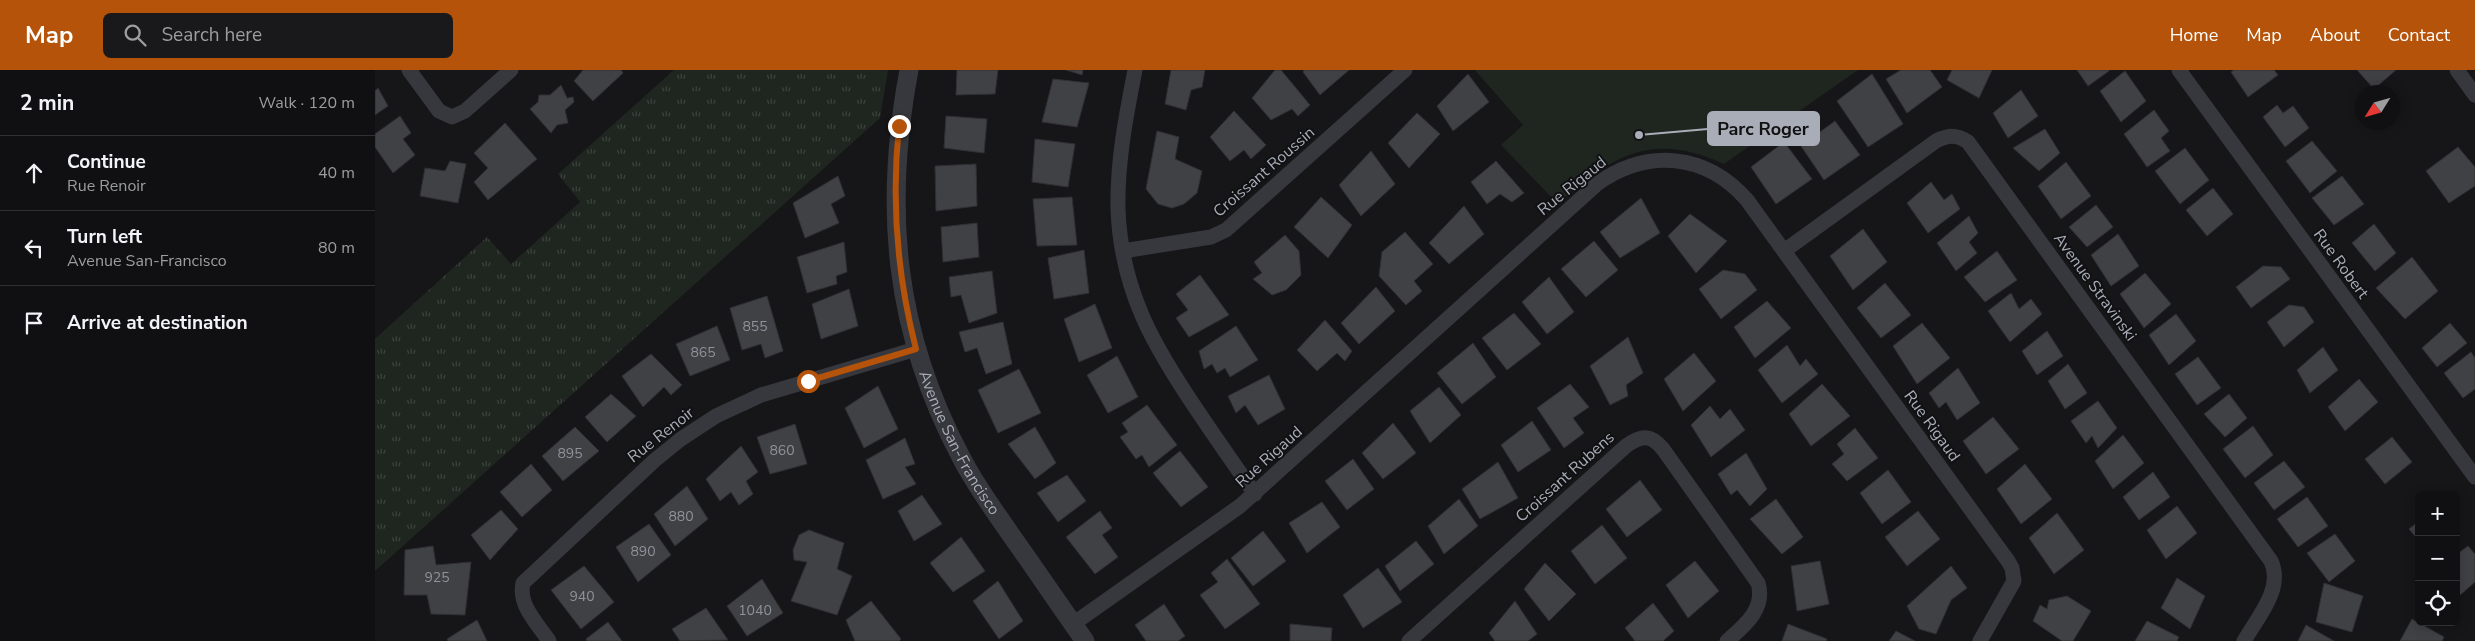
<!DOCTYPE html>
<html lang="en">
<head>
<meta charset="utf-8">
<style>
	:root { --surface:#101012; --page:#19191b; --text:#f1f3f6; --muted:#9c9d9f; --line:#303032; --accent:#b45309 }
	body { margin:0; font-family:"Nunito Sans",sans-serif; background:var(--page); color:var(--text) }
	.controls { position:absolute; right:15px; bottom:15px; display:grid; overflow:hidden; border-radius:8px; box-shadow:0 2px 12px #0003 }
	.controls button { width:45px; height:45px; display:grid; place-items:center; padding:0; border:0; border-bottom:1px solid var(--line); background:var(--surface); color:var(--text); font:25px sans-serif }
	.compass { position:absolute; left:1980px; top:15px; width:45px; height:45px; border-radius:50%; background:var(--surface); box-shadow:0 2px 12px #0003; rotate:233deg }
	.stop { position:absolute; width:15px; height:15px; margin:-11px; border:4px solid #b45309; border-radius:50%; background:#fff }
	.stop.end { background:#b45309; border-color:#fff; box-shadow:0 1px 5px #0008 }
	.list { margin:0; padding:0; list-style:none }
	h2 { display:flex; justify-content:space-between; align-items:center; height:65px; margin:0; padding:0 20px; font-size:21px }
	h2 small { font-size:16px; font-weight:400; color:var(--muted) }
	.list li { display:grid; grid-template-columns:32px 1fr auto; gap:15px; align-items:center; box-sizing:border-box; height:75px; padding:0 20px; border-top:1px solid var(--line) }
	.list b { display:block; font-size:19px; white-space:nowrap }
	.list p { margin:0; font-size:16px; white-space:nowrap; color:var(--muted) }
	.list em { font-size:16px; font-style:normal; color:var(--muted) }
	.icon { flex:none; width:28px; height:28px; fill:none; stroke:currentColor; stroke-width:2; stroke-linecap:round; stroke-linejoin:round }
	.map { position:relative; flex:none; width:2100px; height:571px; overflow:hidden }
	header { display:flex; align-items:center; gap:30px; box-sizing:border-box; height:70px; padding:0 25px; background:var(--accent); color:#fff }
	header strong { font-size:24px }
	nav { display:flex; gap:28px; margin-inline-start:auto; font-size:18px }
	.search { width:350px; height:45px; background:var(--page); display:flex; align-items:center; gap:12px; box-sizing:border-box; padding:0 18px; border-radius:8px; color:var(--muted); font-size:19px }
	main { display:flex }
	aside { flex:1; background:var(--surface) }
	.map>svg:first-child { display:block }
	.grass { fill:url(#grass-tufts) }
	.green { fill:#1e261f }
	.building { fill:#404145; stroke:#303034 }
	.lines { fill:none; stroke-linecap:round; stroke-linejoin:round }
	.minor { stroke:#37383d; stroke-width:15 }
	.tertiary { stroke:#37383d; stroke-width:19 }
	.route { stroke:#b45309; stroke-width:6 }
	.labels { text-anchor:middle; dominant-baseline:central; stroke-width:4; stroke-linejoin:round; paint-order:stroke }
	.number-label { font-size:14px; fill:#8e929b }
	.street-label { font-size:16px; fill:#a8adb8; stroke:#111113 }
	.leader { fill:none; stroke:#a8adb8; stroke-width:2 }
	.callout-dot { fill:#a8adb8; stroke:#111113; stroke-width:2 }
	.callout { fill:#a8adb8; stroke:#a8adb8; stroke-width:2 }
	.callout-label { font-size:18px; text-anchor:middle; font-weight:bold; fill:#111 }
</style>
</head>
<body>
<header>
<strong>Map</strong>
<div class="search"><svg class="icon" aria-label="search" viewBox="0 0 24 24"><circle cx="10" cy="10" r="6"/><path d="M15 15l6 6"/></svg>Search here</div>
<nav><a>Home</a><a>Map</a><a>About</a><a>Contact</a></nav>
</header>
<main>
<aside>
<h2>2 min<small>Walk · 120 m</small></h2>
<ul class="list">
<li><svg class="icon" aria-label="ahead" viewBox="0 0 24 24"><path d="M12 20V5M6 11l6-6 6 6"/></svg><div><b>Continue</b><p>Rue Renoir</p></div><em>40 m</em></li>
<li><svg class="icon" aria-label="left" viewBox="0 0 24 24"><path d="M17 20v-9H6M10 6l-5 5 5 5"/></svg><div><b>Turn left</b><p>Avenue San-Francisco</p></div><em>80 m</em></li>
<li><svg class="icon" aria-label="arrive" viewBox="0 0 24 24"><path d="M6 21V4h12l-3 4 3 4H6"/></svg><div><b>Arrive at destination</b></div></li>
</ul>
</aside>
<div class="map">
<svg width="2100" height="571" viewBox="0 0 2100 571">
	<defs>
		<pattern id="grass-tufts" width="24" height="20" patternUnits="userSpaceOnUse" patternTransform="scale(1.25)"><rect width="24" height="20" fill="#1e261f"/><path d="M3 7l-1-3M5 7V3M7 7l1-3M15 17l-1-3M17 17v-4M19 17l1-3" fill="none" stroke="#3c433d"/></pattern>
	</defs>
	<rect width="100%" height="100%" fill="#161618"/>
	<path class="grass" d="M299 0H513L505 48 0 501V269L112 167 136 194 205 132 183 104Z"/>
	<path class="green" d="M1100 0H1483L1349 94C1277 61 1237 85 1183 134L1126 75 1148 55Z"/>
	<path class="building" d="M208 0H246L248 3 218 31 199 11Z
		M582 0H623L620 24 581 25Z
		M691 0H708L707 5Z
		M796 0H830L827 17 816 20 811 40 790 34Z
		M900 0H906L935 35 923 46 917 39 896 50 877 28Z
		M929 0H974L945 25 928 2Z
		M1526 0H1555L1567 17 1532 43 1511 9Z
		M1577 0H1617L1604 28 1572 10Z
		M1702 0H1734V1L1713 16Z
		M1859 0H1899L1903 5 1873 27 1856 2Z
		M1982 0H2021L1999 19Z
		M1750 1 1771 31 1746 52 1725 21Z
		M1093 4 1114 32 1078 61 1062 36Z
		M1497 4 1528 54 1493 77 1462 31Z
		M678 9 714 13 702 57 667 52Z
		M186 15 192 28 198 27 199 32 190 40 193 53 182 55 176 63 155 39 163 32 164 25H175Z
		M3 18 13 36 0 45V21Z
		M1646 20 1663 46 1633 68 1618 43Z
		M1902 35 1908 43 1918 36 1934 58 1910 77 1888 47Z
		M1779 40 1794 61 1786 68 1795 81 1772 97 1749 64Z
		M859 41 891 75 876 89 869 80 855 91 835 67Z
		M1042 43 1065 64 1034 98 1013 73Z
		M25 46 36 63 28 69 40 85 18 103 0 77V64Z
		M571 46 612 49 609 83 569 78Z
		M1460 51 1485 85 1449 110 1426 76Z
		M130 53 162 89 113 130 99 112 113 98 99 83Z
		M1670 59 1685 83 1664 101 1638 78Z
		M782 61 804 67 800 89 827 101 822 123 809 134 797 138 783 134 771 119Z
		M660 69 700 74 693 117 657 112Z
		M1937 71 1962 101 1935 123 1911 91Z
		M1409 72 1437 109 1401 134 1376 97Z
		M2083 77 2100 97V116L2074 133 2051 101Z
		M1810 78 1834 110 1805 134 1780 101Z
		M996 81 1020 114 986 146 964 115Z
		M75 91 91 94 83 133 45 126 50 98 70 101Z
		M1121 91 1149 123 1137 132 1125 124 1112 134 1096 112Z
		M1691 92 1716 126 1686 149 1663 116Z
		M601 94 602 136 561 141 560 96Z
		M463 106 470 126 456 134 464 153 430 168 418 133Z
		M1967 106 1989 134 1959 155 1937 128Z
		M1556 112 1569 130 1577 124 1585 139 1553 163 1532 133Z
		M1838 118 1858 144 1832 166 1811 140Z
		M697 127 702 175 662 176 658 129Z
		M946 127 977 155 953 188 919 157Z
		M1266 128 1285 163 1245 188 1225 162Z
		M1721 135 1738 157 1712 177 1694 157Z
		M1089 136 1109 164 1074 194 1054 173Z
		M1315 144 1352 171 1321 203 1293 166Z
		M1594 146 1603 163 1594 172 1602 183 1581 201 1562 173Z
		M602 153 604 187 568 192 566 157Z
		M1999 154 2021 183 2000 201 1977 173Z
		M1488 159 1512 192 1478 220 1455 186Z
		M1030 162 1058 194 1039 211 1047 221 1031 235 1004 206 1007 182Z
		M1743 164 1764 196 1736 216 1716 185Z
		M910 165 924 181 926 205 911 220 897 225 878 209 887 203 879 192Z
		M1219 171 1243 200 1211 227 1186 199Z
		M469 172 472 202 461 206 462 214 432 223 422 187Z
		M709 180 714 223 679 229 673 188Z
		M1622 181 1642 210 1610 232 1589 207Z
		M2037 187 2063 221 2030 249 2001 218Z
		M1888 196 1906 197 1915 209 1876 238 1861 217Z
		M1348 200 1370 204 1382 220 1346 249 1324 219Z
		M617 201 622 243 594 253 586 225 576 227 574 207Z
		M1770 203 1796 234 1769 258 1745 224Z
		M825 205 854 245 814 267 801 248 813 240 801 224Z
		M1174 207 1199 242 1172 264 1147 232Z
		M1510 213 1536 245 1506 268 1482 238Z
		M1001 217 1020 241 984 274 966 253Z
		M474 219 483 256 446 269 437 234Z
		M1636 223 1644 239 1656 229 1667 244 1635 272 1613 241Z
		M392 226 408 281 390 288 386 274 367 280 355 238Z
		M1392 231 1416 258 1380 288 1359 257Z
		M720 234 737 278 704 292 689 249Z
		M1914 235 1929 237 1939 252 1909 277 1892 252Z
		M1139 243 1166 274 1132 300 1107 268Z
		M1801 244 1821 271 1794 295 1774 265Z
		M950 250 977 281 970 291 962 283 942 301 922 280Z
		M628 252 637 294 611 304 602 278 590 282 584 262Z
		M1547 253 1575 288 1542 314 1518 276Z
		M2075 253 2092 273 2062 297 2047 278Z
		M342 256 355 290 315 306 301 274Z
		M861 256 883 290 855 307 850 298 842 303 837 294 829 299 824 281Z
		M1672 261 1688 286 1662 305 1647 281Z
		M1253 267 1268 303 1251 315 1253 326 1235 335 1215 296Z
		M1098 273 1121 307 1087 334 1062 303Z
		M1412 275 1425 296 1431 289 1443 304 1407 333 1383 300Z
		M1948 277 1963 300 1935 323 1922 300Z
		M2096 282 2100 288V319L2088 328 2069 303Z
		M1319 283 1341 311 1308 341 1289 309Z
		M276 284 307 315 296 325 289 317 268 337 247 306Z
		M742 286 763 327 733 343 712 305Z
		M1823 287 1846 318 1822 335 1800 304Z
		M1693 294 1712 323 1690 339 1673 311Z
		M1583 298 1605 333 1582 350 1571 332 1564 338 1554 323Z
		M644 299 666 343 623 363 603 320Z
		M894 305 910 339 883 355 870 335 861 343 853 326Z
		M1984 309 2003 332 1970 361 1953 337Z
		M1195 314 1214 337 1198 348 1209 363 1189 378 1162 338Z
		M1447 314 1475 346 1436 376 1414 344Z
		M503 316 523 359 489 378 470 338Z
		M1064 317 1086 345 1055 373 1035 341Z
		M236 324 261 346 232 372 210 347Z
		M1854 324 1872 348 1850 367 1829 344Z
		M1723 331 1742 358 1723 378 1717 366 1711 373 1696 351Z
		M772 335 802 375 774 397 767 385 761 389 745 367 753 362 747 353Z
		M1335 336 1345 349 1355 339 1370 360 1336 387 1316 355Z
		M1618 347 1644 379 1611 404 1588 371Z
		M1157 351 1176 380 1143 402 1126 375Z
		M1018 353 1041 383 1008 409 987 383Z
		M420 354 432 394 395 404 382 367Z
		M1878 356 1898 385 1870 408 1848 379Z
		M200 357 224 381 188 411 167 386Z
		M660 357 681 393 660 409 633 374Z
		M1480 358 1503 388 1472 411 1457 394 1469 384 1462 374Z
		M1748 365 1769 393 1738 419 1720 391Z
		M2017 367 2037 392 2010 414 1990 389Z
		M530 368 540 394 530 397 541 414 508 429 491 390Z
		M366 376 383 402 371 411 378 424 364 435 356 422 345 431 331 409Z
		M805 381 833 417 806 437 778 403Z
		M1371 383 1392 419 1375 436 1362 420 1356 425 1343 404Z
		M978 389 999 419 972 440 950 411Z
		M1909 391 1930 417 1899 440 1879 413Z
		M1123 392 1143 428 1105 449 1087 419Z
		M156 394 177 420 147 447 125 422Z
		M1650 394 1677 429 1646 454 1622 419Z
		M1513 400 1536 432 1507 454 1485 423Z
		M1778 402 1795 427 1764 450 1748 427Z
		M692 405 711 431 683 452 662 423Z
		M1265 410 1287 440 1252 467 1231 439Z
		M312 416 333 449 300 476 279 444Z
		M547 425 567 454 539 471 523 441Z
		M1932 427 1953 456 1923 477 1902 449Z
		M1084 429 1103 456 1069 484 1053 456Z
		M1401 429 1428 467 1407 484 1375 449Z
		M947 432 965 457 932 483 914 453Z
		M1802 436 1822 463 1791 489 1772 460Z
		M126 440 143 459 115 490 96 465Z
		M725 441 737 458 727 465 743 487 720 504 691 467Z
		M1543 441 1565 469 1532 496 1510 467Z
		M1682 443 1709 480 1679 504 1654 468Z
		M2044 451V471L2034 459Z
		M274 454 296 485 263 512 241 477Z
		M1227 455 1252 488 1220 514 1196 481Z
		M434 460 469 473 462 499 477 506 462 545 416 531 432 492 419 490 418 480 424 465Z
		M888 461 911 491 878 516 856 488Z
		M1960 464 1980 491 1954 512 1932 483Z
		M586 467 610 501 578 522 555 493Z
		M1041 471 1059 494 1025 521 1010 496Z
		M58 476 61 495 96 492 90 545 56 544 52 525H29L30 480Z
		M2093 476 2100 484V512L2084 526 2081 521V485Z
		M852 489 885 534 850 559 825 525 843 512 836 503Z
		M1320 491 1344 521 1313 548 1291 515Z
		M1445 491 1454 534 1422 541 1416 496Z
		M1170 493 1201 524 1174 551 1149 519Z
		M209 496 239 532 206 559 176 520Z
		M1576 496 1592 518 1576 530 1561 564 1544 559 1532 536Z
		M1003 498 1027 532 988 558 968 525Z
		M1802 508 1830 526 1815 559 1786 538Z
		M387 509 408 543 372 566 352 536Z
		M623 511 648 551 624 569 598 531Z
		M1949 513 1988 526 1977 562 1941 552Z
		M1692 526 1716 541 1698 571H1687L1658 551 1665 535 1672 539 1674 530Z
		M496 531 526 569 524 571H480L471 550Z
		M1140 531 1162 564 1153 571H1120L1114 563Z
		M1278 533 1299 561 1288 571H1260L1250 558Z
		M789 534 810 566 803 571H771L760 555Z
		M331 538 353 570 305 571 297 559Z
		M2037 549 2069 567 2067 571H2025Z
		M102 550 112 571H73L72 569Z
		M1772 551 1804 567 1802 571H1760Z
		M233 552 247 571H212L211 569Z
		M915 554 957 558 956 571H915Z
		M1413 554 1452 569 1451 571H1407Z
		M1931 555 1959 571H1923Z
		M1521 561 1540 571H1514Z"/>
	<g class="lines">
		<path class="minor" d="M34 0 64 41 77 47 90 41 136 0
			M760 0C751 46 742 92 743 139 746 221 779 277 824 343 842 370 861 397 880 424
			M1804 0 2100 407
			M2082 0 2100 25
			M748 181 836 167 851 160 1030 0
			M1409 181 1561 71C1573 65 1581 64 1593 72L1896 491C1909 519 1882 548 1869 571
			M698 554 865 436 1222 114C1272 78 1331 83 1372 130L1633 491 1637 498 1639 511 1605 571
			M174 571C162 553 143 535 148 513L280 390 306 369 341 346 386 325 541 279
			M1034 571 1251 376C1266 365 1276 364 1288 379L1383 513C1391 539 1369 556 1352 571"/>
		<path class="tertiary" id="s1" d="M534 0C508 139 519 262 587 389 601 416 619 440 636 465 661 500 685 536 710 571"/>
	</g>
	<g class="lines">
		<path class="route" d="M433 311 541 279C522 205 516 132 524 56"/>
	</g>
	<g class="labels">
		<g class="number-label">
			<text x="380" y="256">855</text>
			<text x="328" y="282">865</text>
			<text x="407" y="380">860</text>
			<text x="195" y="383">895</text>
			<text x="306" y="446">880</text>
			<text x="268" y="481">890</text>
			<text x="62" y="507">925</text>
			<text x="207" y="526">940</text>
			<text x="380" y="540">1040</text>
		</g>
		<g class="street-label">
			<text transform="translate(889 102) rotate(-41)">Croissant Roussin</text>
			<text transform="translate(1197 116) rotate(-39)">Rue Rigaud</text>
			<text transform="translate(1966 194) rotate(54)">Rue Robert</text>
			<text transform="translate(1720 217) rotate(54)">Avenue Stravinski</text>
			<text transform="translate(1557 356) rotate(54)">Rue Rigaud</text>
			<text transform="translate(286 365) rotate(-38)">Rue Renoir</text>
			<text stroke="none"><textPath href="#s1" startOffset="385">Avenue San-Francisco</textPath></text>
			<text transform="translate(894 387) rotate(-42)">Rue Rigaud</text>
			<text transform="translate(1190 407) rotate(-42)">Croissant Rubens</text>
		</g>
	</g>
	<path class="leader" d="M1264 65L1333 59"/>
	<circle class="callout-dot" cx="1264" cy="65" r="5"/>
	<rect class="callout" x="1333" y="42" width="111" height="33" rx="5"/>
	<g class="callout-label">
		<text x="1388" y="65">Parc Roger</text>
	</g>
</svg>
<div class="controls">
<button>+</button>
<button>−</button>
<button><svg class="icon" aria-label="locate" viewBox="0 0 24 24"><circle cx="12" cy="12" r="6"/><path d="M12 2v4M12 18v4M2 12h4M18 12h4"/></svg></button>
</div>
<svg class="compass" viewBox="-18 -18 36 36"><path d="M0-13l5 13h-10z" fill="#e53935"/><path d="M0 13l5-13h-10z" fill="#9c9d9f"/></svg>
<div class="stop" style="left:433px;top:311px"></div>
<div class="stop end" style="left:524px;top:56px"></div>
</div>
</main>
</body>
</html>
